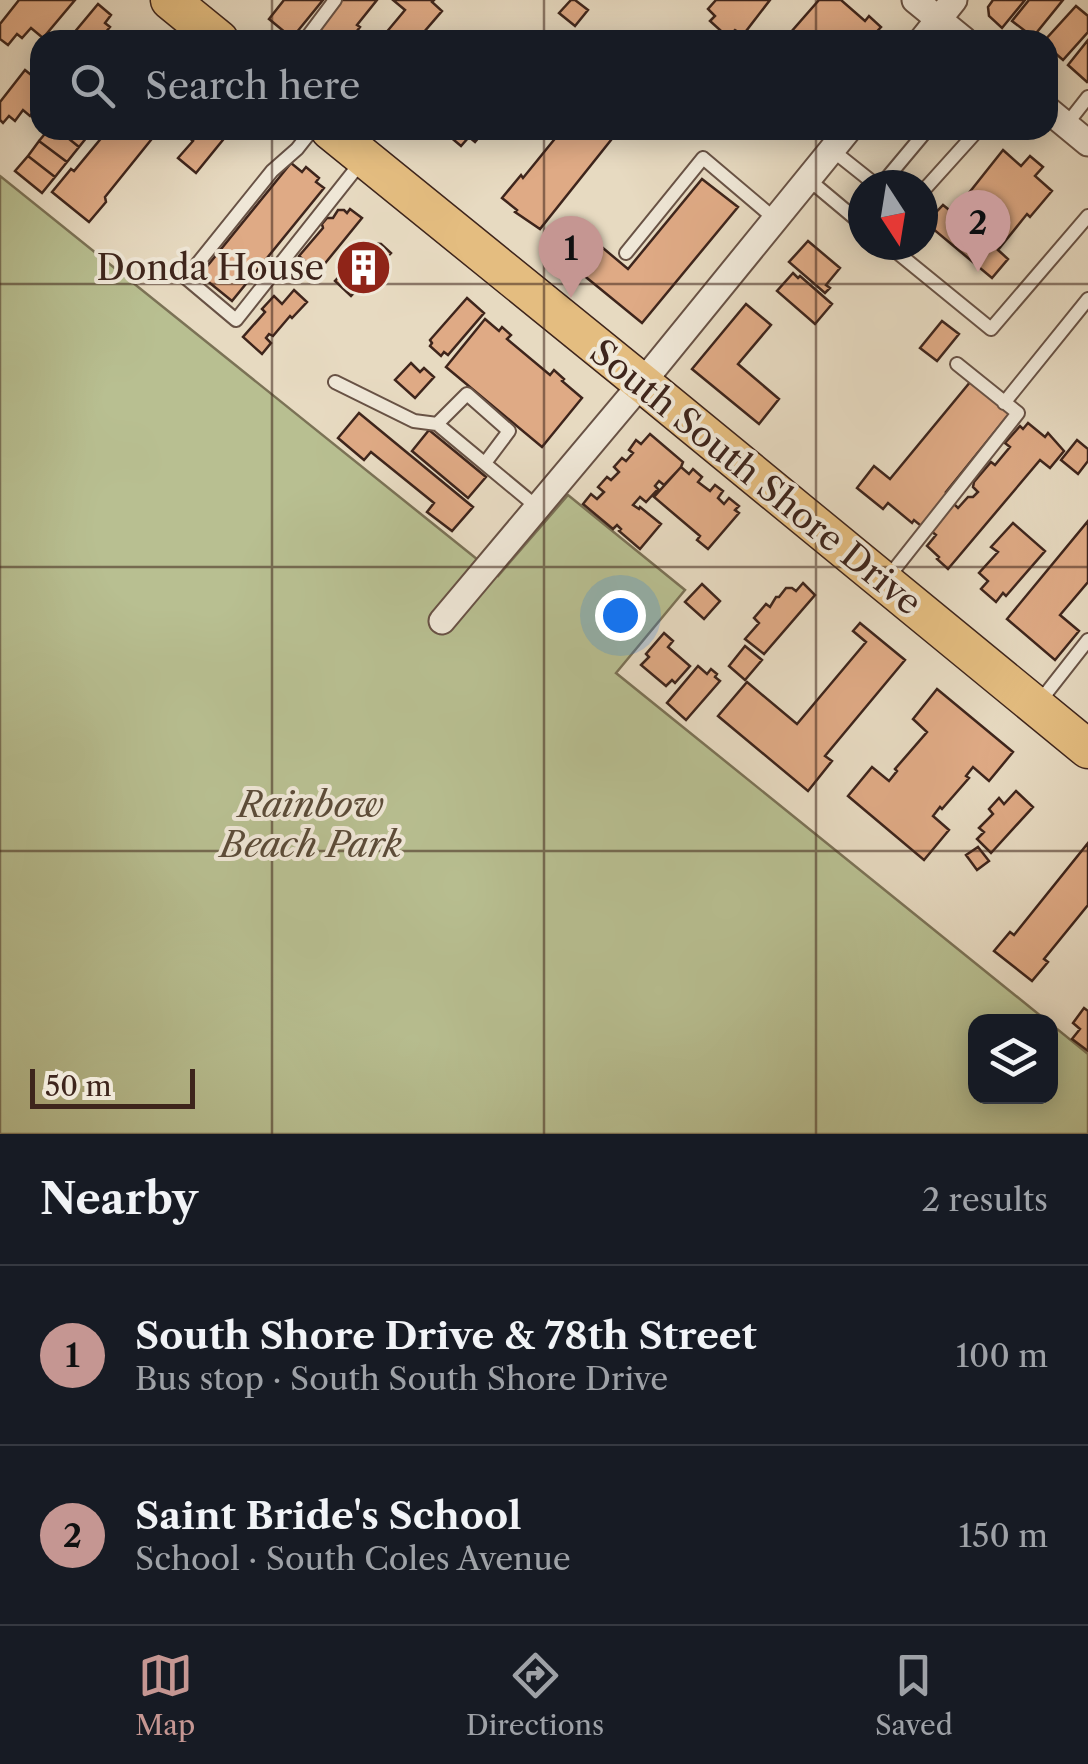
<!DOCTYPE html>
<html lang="en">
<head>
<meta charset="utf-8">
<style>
	:root { --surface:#171b24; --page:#242831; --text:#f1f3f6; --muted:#9ea1a6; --line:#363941; --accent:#c59692 }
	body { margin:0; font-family:"Libre Caslon Text",serif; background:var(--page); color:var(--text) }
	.controls { position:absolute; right:30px; bottom:30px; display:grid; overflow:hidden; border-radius:20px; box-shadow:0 5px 25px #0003 }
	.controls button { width:90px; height:90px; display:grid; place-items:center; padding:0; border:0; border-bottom:2px solid var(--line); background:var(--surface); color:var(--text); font:50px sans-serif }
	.compass { position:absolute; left:848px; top:170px; width:90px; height:90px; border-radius:50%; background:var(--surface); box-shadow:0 5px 25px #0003; rotate:168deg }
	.scale { position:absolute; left:30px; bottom:25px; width:165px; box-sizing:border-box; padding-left:10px; border:5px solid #3e251c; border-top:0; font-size:28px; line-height:35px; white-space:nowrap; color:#3e251c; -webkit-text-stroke:8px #efe7d7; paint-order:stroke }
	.you { position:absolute; left:620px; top:615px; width:35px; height:35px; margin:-25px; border:8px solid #fff; border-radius:50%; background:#1a73e8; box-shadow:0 0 0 15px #1a73e833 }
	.badge { display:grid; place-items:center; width:65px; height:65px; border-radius:50%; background:var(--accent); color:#111; font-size:32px; font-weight:700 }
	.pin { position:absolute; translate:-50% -82px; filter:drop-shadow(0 2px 5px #0008) }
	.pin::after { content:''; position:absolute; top:52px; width:35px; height:30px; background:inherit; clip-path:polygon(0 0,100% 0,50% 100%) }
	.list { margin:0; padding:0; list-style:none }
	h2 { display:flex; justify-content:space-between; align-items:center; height:130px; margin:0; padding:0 40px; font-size:42px }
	h2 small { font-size:32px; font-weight:400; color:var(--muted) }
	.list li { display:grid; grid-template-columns:65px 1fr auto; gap:30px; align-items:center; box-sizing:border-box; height:180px; padding:0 40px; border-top:2px solid var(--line) }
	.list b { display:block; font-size:38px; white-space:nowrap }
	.list p { margin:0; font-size:32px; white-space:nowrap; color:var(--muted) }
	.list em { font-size:32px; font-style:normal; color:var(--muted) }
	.icon { flex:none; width:55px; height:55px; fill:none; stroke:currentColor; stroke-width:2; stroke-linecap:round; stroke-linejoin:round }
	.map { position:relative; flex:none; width:1088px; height:1134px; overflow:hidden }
	.search { position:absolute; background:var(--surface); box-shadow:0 5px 25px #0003; left:30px; right:30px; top:30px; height:110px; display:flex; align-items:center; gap:25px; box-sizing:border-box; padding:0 35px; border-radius:30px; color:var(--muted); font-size:38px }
	.sheet { height:490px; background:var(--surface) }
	nav { display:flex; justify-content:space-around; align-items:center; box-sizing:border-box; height:140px; border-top:2px solid var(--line); background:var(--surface); font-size:28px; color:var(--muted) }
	nav a { display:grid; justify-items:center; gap:5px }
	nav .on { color:var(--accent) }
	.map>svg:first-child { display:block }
	.green { fill:#b8bf91; stroke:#7b7256; stroke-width:2.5 }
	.building { fill:#dfaa85; stroke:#3e251c; stroke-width:2.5 }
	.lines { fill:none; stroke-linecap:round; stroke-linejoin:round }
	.lane-casing { stroke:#685245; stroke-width:16 }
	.street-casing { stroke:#685245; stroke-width:29 }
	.primary-casing { stroke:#3e251c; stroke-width:41 }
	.lane { stroke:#efe7d7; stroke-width:12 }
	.street { stroke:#efe7d7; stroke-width:25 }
	.primary { stroke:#e4bd80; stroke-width:38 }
	.grid { fill:none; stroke:#3e251c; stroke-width:2.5; stroke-opacity:0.55 }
	.labels { text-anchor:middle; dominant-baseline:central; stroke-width:8; stroke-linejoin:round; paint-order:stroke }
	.poi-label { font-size:35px; fill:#3e251c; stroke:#efe7d7; text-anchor:end }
	.street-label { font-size:35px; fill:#3e251c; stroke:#efe7d7 }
	.park-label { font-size:35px; font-style:italic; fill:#5c4c39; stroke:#efe7d7 }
</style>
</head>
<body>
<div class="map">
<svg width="1088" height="1134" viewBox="0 0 1088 1134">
	<rect width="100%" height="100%" fill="#e7dac1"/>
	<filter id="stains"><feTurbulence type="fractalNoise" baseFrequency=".002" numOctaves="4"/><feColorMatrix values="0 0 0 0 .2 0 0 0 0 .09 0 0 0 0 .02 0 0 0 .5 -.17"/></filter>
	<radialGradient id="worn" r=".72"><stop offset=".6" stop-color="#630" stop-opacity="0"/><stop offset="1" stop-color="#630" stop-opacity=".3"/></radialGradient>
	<path class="green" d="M0 176 498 576 568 495 685 590 616 673 1047 1021 976 1022V1096H1050L1051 1024 1088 1054V1134H0Z"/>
	<path class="building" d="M19 0H75L43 38 31 28 22 38 17 34 8 45 0 39V24Z
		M284 0H323L292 38 269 19Z
		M341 0H377L357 25 360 27 350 40H308Z
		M393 0H434L432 2 442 11 417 40H380L405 10Z
		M571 0H575L588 10 575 26 559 13Z
		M716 0H770L743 35 735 30 733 32 742 40H731L710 21 715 16 708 9Z
		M819 0H841L865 21 869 16 881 27 869 40H784Z
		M993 0H1025L1002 28 989 16 988 7Z
		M1029 0H1063L1033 37 1012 21Z
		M98 4 111 15 105 23 110 27 99 40H68Z
		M1076 6 1088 16V32L1063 60 1048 47V40H1045Z
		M1088 40V81L1087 82 1068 65Z
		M25 70 40 82V103L30 116 23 110 15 121 9 116 3 123 0 120V102Z
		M48 130H58L79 147 67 162 39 141Z
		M58 130H88L91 132 79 147Z
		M108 130H159L105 197 106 202 89 222 52 192 71 169 74 171Z
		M191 130H231L196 173 178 158 193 141 187 136Z
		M442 130H485L475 142 469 137 461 146Z
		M562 130H619L540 229 515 212 517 210 502 198 521 175 523 178Z
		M39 141 67 162 55 177 28 156Z
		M1003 150 1021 166 1030 156 1043 167 1035 176 1052 191 1030 217 1027 214 998 250 1008 259 992 278 926 223 943 205 953 213Z
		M28 156 55 177 42 193 15 171Z
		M291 163 302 172 306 167 319 178 316 182 324 188 232 301 200 275Z
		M702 179 738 207 642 323 576 269 597 243 628 269Z
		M350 209 362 218 318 272 299 256 323 228 322 224 327 218H333L338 210H344L347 213Z
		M808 241 840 268 826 285 830 288 825 293 789 262Z
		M370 243 381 244 391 253 351 296 335 281Z
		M793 273 798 278 800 276 832 304 815 324 777 291Z
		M294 290 307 302 292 318 290 316 273 336 269 334 266 338 271 343 262 354 243 337 265 312 262 309 274 296 282 304Z
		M467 298 484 313 448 355 444 352 441 356 430 346 432 343 430 340Z
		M746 304 771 325 738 364 779 399 759 424 692 369Z
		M485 319 499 331 502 327 511 335 507 339 550 375 554 370 564 379 562 381 582 398 542 447 446 367Z
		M942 321 959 334 937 361 920 348Z
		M411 363 420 372 424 368 434 377 415 398 395 380Z
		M971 381 1010 413 946 492 953 497 926 530 914 520 912 523 888 503 883 509 857 488 874 466 890 479Z
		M359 413 473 507 452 531 427 512 434 503 371 452 364 460 338 438Z
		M1028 423 1045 437 1048 433 1064 451 1050 468 1040 460 948 569 937 559 939 557 927 546 936 535 931 531 954 504 958 508 968 497H973L978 492 973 487 974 482 991 462 995 465 1010 447 1005 443 1020 426 1023 429Z
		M429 430 486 477 468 498 412 451Z
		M650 434 683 462 681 467 664 485 659 481 655 486 658 489 646 502 640 497 633 505 639 509 640 507 661 524 640 549 619 531 621 529 617 525 613 529 583 504 591 494 597 499 604 492 598 487 607 477 611 480 619 472 614 467 622 458 626 461 633 453 629 450 636 440 641 444Z
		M1077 440 1088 449V461L1078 474 1061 460Z
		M681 467 689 474 693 469 702 477 698 482 710 491 715 485 723 491 718 498 724 504 729 498 739 506 735 510 739 513 708 549 697 540 700 536 654 497Z
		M1088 521V582L1060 615 1079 631 1055 660 1007 619Z
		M1013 523 1045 551 1006 596 1003 593 996 602 981 589 988 581 979 573 998 552 991 547Z
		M803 583 815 595 764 654 745 639 759 623 754 618 766 604 770 607 776 597H779L786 588H792L796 591Z
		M702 584 720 601 704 619 685 602Z
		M860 623 905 660 825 756 832 761 808 791 718 716 747 682 797 724 866 642 853 631Z
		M664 633 673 641 668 647 690 666 675 683 672 680 666 686 641 665 649 657 646 654Z
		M745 646 762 660 745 680 729 666Z
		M698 666 707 674 711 669 717 674 715 677 720 681 686 720 667 703Z
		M937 689 1013 752 989 781 973 767 966 776 969 778 942 809 940 807 933 816 949 830 924 860 848 796 872 767 889 781 897 771 895 769 927 732 913 719Z
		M1016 791 1033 807 991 853 977 839 984 832 979 828 993 814 989 809 999 798 1004 804Z
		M1088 843V905L1044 959 1048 962 1032 981 994 951 1010 932 1014 935Z
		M978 847 989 861 977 870 966 855Z
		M1084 1008 1088 1011V1051L1072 1039 1080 1029 1073 1023Z"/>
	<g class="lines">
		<defs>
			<path id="lane" d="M305 40 335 0
				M1066 125 1088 97
				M312 130 297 149 272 171 186 278 236 320 362 161
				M832 150 876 185
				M808 179 863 225
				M881 185 927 130
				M923 191 978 130
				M888 245 991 329 1088 216
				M626 253 703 158 775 219
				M335 382 414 421 437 424
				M1004 403 1088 299
				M485 463 509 431 467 394 437 424 537 507
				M886 580 1018 413 957 364
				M1037 705 1088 640"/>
			<path id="street" d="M915 0 964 40
				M922 40 954 0
				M1048 110 1088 143
				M442 621 642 383 848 130"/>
			<path id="primary" d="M170 0 219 40
				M330 130 642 383 1088 749"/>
		</defs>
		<use href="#lane" class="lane-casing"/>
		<use href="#street" class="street-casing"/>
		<use href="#primary" class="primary-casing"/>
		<use href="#lane" class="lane"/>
		<use href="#street" class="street"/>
		<use href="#primary" class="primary"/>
	</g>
	<path class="grid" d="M272 0V40M544 0V40M816 0V40M272 130V1134M544 130V1134M816 130V1134M0 284H1088M0 567H1088M0 851H1088"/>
	<defs>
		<symbol id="building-disc" viewBox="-11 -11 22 22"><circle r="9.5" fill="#8f2418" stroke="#efe7d7"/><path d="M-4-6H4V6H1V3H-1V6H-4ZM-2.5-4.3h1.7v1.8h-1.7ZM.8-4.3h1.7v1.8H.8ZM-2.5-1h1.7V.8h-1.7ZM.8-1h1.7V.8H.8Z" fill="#fff"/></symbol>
	</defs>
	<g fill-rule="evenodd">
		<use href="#building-disc" x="332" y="236" width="63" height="63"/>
	</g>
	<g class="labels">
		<g class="poi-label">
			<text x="324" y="267">Donda House</text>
		</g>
		<g class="street-label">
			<text transform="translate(756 477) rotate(39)">South South Shore Drive</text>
		</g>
		<g class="park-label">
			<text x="311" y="804">Rainbow<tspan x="311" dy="40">Beach Park</tspan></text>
		</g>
	</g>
	<rect width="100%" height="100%" filter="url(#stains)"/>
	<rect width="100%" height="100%" fill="url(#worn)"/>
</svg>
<div class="controls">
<button><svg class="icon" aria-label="layers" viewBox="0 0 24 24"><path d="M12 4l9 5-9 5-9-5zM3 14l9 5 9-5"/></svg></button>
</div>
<svg class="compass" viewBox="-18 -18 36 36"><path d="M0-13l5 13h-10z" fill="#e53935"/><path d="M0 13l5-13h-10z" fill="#9ea1a6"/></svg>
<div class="scale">50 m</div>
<div class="you"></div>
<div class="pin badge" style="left:571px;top:298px">1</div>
<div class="pin badge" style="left:978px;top:272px">2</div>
<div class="search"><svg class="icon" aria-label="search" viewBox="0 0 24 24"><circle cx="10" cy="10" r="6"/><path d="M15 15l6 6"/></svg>Search here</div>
</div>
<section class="sheet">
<h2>Nearby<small>2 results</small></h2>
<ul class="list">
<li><span class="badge">1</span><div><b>South Shore Drive &amp; 78th Street</b><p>Bus stop · South South Shore Drive</p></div><em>100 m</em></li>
<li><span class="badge">2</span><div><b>Saint Bride's School</b><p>School · South Coles Avenue</p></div><em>150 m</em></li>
</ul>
</section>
<nav>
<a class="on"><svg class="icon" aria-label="map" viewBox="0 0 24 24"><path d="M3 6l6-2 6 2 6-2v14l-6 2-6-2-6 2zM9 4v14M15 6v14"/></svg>Map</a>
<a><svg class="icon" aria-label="directions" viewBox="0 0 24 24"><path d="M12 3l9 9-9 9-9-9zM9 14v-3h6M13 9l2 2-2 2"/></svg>Directions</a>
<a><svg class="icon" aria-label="saved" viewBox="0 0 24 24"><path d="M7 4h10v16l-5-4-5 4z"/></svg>Saved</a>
</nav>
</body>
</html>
